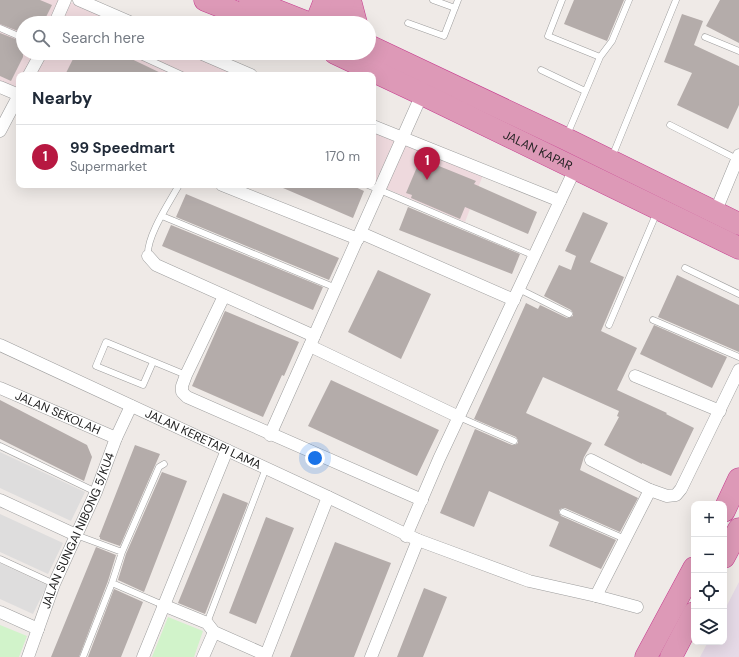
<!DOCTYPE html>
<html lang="en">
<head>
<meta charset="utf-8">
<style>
	:root { --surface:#fff; --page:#f2f2f3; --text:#1f2937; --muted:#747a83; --line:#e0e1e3; --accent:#b71841 }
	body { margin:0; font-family:"DM Sans",sans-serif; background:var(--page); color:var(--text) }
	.controls { position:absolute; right:12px; bottom:12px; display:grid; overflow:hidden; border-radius:8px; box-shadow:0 4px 16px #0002 }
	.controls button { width:36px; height:36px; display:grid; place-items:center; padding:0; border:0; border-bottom:1px solid var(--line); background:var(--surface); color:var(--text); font:20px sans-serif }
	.you { position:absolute; left:315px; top:458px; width:14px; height:14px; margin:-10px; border:3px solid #fff; border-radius:50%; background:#1a73e8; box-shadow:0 0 0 6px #1a73e833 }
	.badge { display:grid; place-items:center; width:26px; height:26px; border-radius:50%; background:var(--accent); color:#fff; font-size:13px; font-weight:700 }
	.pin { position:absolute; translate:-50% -33px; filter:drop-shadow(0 1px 2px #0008) }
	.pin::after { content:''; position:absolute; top:21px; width:14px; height:12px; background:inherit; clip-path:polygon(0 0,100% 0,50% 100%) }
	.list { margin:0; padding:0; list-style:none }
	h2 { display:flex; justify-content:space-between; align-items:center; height:52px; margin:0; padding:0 16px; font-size:17px }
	h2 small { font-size:13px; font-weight:400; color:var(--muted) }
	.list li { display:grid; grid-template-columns:26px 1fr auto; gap:12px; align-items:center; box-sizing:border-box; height:64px; padding:0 16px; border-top:1px solid var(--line) }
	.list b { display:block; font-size:15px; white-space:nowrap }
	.list p { margin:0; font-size:13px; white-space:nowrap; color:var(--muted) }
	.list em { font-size:13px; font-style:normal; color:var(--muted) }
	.icon { flex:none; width:22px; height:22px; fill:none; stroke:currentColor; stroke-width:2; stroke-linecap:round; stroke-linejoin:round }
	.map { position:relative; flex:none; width:739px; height:657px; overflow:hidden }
	.search { position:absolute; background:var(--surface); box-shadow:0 4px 16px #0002; left:16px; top:16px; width:360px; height:44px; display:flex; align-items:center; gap:10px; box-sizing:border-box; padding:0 14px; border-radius:22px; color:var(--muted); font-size:15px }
	.panel { position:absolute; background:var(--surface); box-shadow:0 4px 16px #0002; left:16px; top:72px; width:360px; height:116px; border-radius:8px }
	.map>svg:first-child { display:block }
	.residential { fill:#dedddd }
	.commercial { fill:#eed9dd }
	.industrial { fill:#e6dae7 }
	.park { fill:#d1f3ca }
	.building { fill:#b4acaa }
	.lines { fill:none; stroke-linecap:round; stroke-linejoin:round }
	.lane-casing { stroke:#9d9d9d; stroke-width:7 }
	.street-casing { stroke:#9d9d9d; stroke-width:13 }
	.highway-casing { stroke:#c63b8f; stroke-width:23 }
	.lane { stroke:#fff; stroke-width:6 }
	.street { stroke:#fff; stroke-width:12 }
	.highway { stroke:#dd99b7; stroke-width:22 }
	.labels { text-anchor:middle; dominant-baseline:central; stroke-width:3; stroke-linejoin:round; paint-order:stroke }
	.street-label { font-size:12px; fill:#202020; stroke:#fff }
</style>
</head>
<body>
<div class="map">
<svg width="739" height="657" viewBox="0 0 739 657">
	<rect width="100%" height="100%" fill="#efeae7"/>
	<path class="residential" d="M0 452 85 492 71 521 0 488Z
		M0 514 63 543 48 574 0 552Z
		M0 563 47 585 33 614 0 599Z"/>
	<path class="commercial" d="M0 0H66L118 23H23V53H187L237 75H19V91L0 82Z
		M373 131 483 175 465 222 373 183Z"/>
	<path class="industrial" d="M739 582V657H700L708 642H724V611Z"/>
	<path class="park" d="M168 617 203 631 194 657H152Z
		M0 625 27 636 19 657H0Z"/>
	<path class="building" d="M0 0H40L52 5 43 23H23V33L0 24Z
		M574 0H624L607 41 564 24Z
		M720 0H739V43L706 26Z
		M682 14 703 21 694 45 739 66V105L728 129 677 105 692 73 664 62Z
		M0 33 23 42V57L11 81 0 76Z
		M76 53H119L165 75H65Z
		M429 162 476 181 474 184 537 212 528 234 465 207 460 219 411 198 412 195 406 193 417 167Z
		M276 185H351L364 191 353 218Z
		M186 194 339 258 329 280 176 217Z
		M408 207 520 254 512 274 399 230Z
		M583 212 608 223 590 262 624 277 601 331 637 348 617 390 667 413 666 414 694 428 671 476 642 463V464L604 445 619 417 617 416 619 411 543 377 526 413 592 443 584 457 580 470 638 498 620 532 565 508H562L559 510V513L561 516 616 540 601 569 549 546 559 522 489 491 474 527 440 513 475 429 512 445H515L518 443V440L516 437 474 419 526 303 538 309 540 305 567 318 573 316V313L571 310 544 296 559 265 571 270 576 256 565 251Z
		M171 225 323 287 313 310 162 246Z
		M378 270 431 294 401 359 348 332Z
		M677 275 739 305V352L658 317Z
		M225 311 299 342 284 376 282 375 263 417 192 386Z
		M654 325 727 357 712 388 640 354Z
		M331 380 439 430 417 476 308 426Z
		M0 400 87 445 92 457 84 481 0 439Z
		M135 445 160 454 120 546 100 539V537H99Z
		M162 472 187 481 144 592 118 580 126 554Z
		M223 493 248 503 205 614 178 603Z
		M266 517 294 528 256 624 229 613Z
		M335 542 391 563 354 657H290Z
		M96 547 116 555 108 581 79 657H51Z
		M424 588 447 597 423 657H397Z
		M114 589 143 602 121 657H88Z"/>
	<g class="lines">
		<defs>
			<path id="lane" d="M433 0 455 8
				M562 0 548 36 600 57
				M58 17 70 23
				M408 23 444 36 458 0
				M0 28 23 38
				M705 37 739 51
				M134 53 182 75
				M541 70 585 91
				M670 125 739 160
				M567 135 600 57 612 41 629 0
				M612 157 676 0
				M368 185 535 256
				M162 216 336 288
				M148 256C146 237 169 203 179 185
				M685 268 739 294
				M519 289 569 314
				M653 320 739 357
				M609 325 657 212
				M153 362 143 385 96 366 106 342 186 375
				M459 417 514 441
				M0 446 96 492
				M563 512 625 539
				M76 535 122 552
				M0 559 54 584
				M112 583 163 605
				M207 623 266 468
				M83 657 112 583 122 552 159 467 164 464"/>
			<g id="street">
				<path d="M79 0 132 23"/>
				<path d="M55 23 65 0"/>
				<path d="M200 53 251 75"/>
				<path d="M29 75 41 53"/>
				<path d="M0 87 19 95"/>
				<path d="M373 126 560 201"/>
				<path d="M0 131 19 95"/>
				<path d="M222 185 358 239"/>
				<path d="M715 213 739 155"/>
				<path d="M361 233 514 300"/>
				<path d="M148 256 156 265 314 336"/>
				<path d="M224 296 186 375 182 386V392L187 397 422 500"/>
				<path id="s1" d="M0 345 328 497 418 540 529 581 596 596 637 607"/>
				<path d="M310 346 459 417"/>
				<path d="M635 376 720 411"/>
				<path id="s2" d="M0 388 116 438"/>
				<path d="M270 435 422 94"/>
				<path d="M591 460 650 490 667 496 676 495 681 489 739 370"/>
				<path d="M0 500 76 535"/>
				<path d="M406 536 439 459 575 169"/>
				<path d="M596 596 650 490"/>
				<path d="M163 605 207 623 214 632 266 655 328 497"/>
				<path d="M0 612 38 629"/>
				<path id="s3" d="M28 657 54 584 96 492 116 438 131 406"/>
				<path d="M143 657 227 450"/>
				<path d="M203 657 214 632"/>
				<path d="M371 657 418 540"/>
			</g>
			<g id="highway">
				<path d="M205 0 263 23"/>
				<path d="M250 0 308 23"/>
				<path d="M350 0 356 23"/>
				<path d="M316 23 325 0"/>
				<path d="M336 23 344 0"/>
				<path d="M369 46 566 139 739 224"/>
				<path id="s4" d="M335 53 422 94 739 248"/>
				<path d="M724 511 739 479"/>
				<path d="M724 557 739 529"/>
				<path d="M646 657 694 568"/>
				<path d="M671 657 694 613"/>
			</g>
		</defs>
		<use href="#lane" class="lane-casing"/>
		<use href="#street" class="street-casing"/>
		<use href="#highway" class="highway-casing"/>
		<use href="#lane" class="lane"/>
		<use href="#street" class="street"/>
		<use href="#highway" class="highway"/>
	</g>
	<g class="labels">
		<g class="street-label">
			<text stroke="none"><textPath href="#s4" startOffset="225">JALAN KAPAR</textPath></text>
			<text stroke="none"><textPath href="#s2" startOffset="63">JALAN SEKOLAH</textPath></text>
			<text stroke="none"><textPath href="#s1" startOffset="224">JALAN KERETAPI LAMA</textPath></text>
			<text stroke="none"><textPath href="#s3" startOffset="136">JALAN SUNGAI NIBONG 5/KU4</textPath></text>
		</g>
	</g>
</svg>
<div class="controls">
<button>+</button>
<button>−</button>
<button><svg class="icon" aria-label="locate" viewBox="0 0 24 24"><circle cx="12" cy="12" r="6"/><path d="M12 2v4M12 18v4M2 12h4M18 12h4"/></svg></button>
<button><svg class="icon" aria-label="layers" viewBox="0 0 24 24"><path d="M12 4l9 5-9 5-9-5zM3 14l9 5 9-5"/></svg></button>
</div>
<div class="you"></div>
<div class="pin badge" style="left:427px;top:180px">1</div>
<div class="search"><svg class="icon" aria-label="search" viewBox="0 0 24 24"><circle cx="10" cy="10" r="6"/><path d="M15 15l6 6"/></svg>Search here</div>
<section class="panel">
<h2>Nearby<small></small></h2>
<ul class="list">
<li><span class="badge">1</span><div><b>99 Speedmart</b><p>Supermarket</p></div><em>170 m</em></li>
</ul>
</section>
</div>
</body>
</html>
